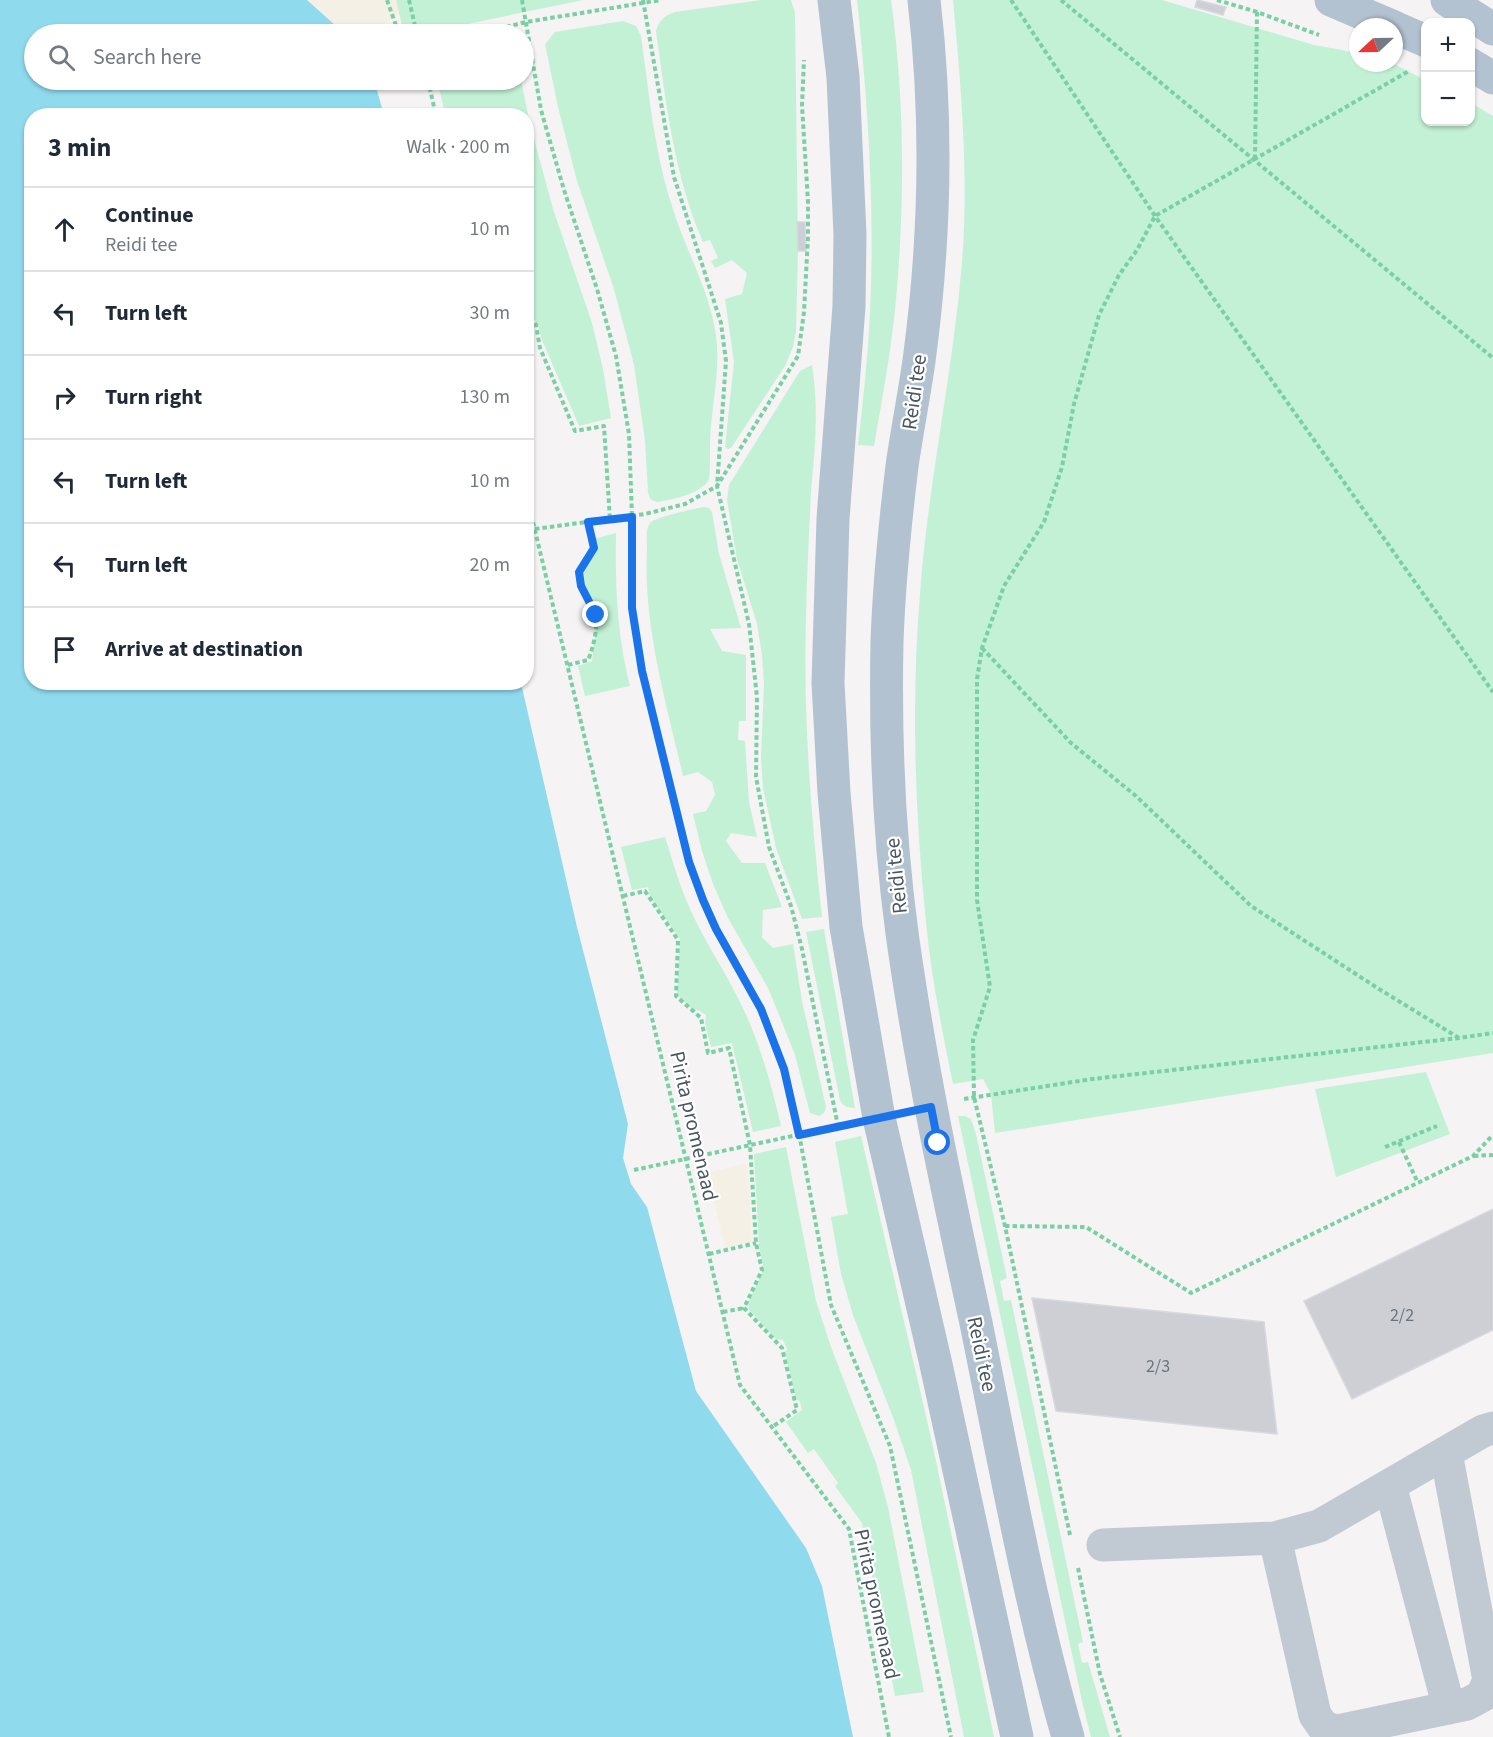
<!DOCTYPE html>
<html lang="en">
<head>
<meta charset="utf-8">
<style>
	:root { --surface:#fff; --page:#f6f6f7; --text:#1f2937; --muted:#747a83; --line:#e0e1e3 }
	body { margin:0; font-family:"Source Sans 3",sans-serif; background:var(--page); color:var(--text) }
	.controls { position:absolute; right:18px; top:18px; display:grid; overflow:hidden; border-radius:12px; box-shadow:0 2px 4px #0004 }
	.controls button { width:54px; height:54px; display:grid; place-items:center; padding:0; border:0; border-bottom:2px solid var(--line); background:var(--surface); color:var(--text); font:30px sans-serif }
	.compass { position:absolute; left:1349px; top:18px; width:54px; height:54px; border-radius:50%; background:var(--surface); box-shadow:0 2px 4px #0004; rotate:248deg }
	.stop { position:absolute; width:18px; height:18px; margin:-14px; border:4px solid #1a73e8; border-radius:50%; background:#fff }
	.stop.end { background:#1a73e8; border-color:#fff; box-shadow:0 2px 6px #0008 }
	.list { margin:0; padding:0; list-style:none }
	h2 { display:flex; justify-content:space-between; align-items:center; height:78px; margin:0; padding:0 24px; font-size:26px }
	h2 small { font-size:20px; font-weight:400; color:var(--muted) }
	.list li { display:grid; grid-template-columns:39px 1fr auto; gap:18px; align-items:center; box-sizing:border-box; height:84px; padding:0 24px; border-top:2px solid var(--line) }
	.list b { display:block; font-size:22px; white-space:nowrap }
	.list p { margin:0; font-size:20px; white-space:nowrap; color:var(--muted) }
	.list em { font-size:20px; font-style:normal; color:var(--muted) }
	.icon { flex:none; width:33px; height:33px; fill:none; stroke:currentColor; stroke-width:2; stroke-linecap:round; stroke-linejoin:round }
	.map { position:relative; flex:none; width:1493px; height:1737px; overflow:hidden }
	.search { position:absolute; background:var(--surface); box-shadow:0 2px 4px #0004; left:24px; top:24px; width:510px; height:66px; display:flex; align-items:center; gap:15px; box-sizing:border-box; padding:0 21px; border-radius:33px; color:var(--muted); font-size:22px }
	.panel { position:absolute; background:var(--surface); box-shadow:0 2px 4px #0004; left:24px; top:108px; width:510px; height:582px; border-radius:24px }
	.map>svg:first-child { display:block }
	.green { fill:#c3f1d5 }
	.sand { fill:#f5f0e5 }
	.water { fill:#90daee }
	.building { fill:#cdcfd5; stroke:#d7d9de; stroke-width:1.5 }
	.lines { fill:none; stroke-linecap:round; stroke-linejoin:round }
	.path { stroke:#7ad0a6; stroke-width:4; stroke-dasharray:4.5 3; stroke-linecap:butt }
	.minor { stroke:#c1cad2; stroke-width:33 }
	.major { stroke:#b3c2d1; stroke-width:33 }
	.route { stroke:#1a73e8; stroke-width:8 }
	.labels { text-anchor:middle; dominant-baseline:central; stroke-width:4.5; stroke-linejoin:round; paint-order:stroke }
	.number-label { font-size:18px; fill:#6b747e }
	.street-label { font-size:21px; fill:#4a5661; stroke:#fff }
</style>
</head>
<body>
<div class="map">
<svg width="1493" height="1737" viewBox="0 0 1493 1737">
	<rect width="100%" height="100%" fill="#f5f3f3"/>
	<path class="green" d="M396 0H583L419 34H404Z
		M761 0H791L795 13 798 251 796 332 793 347 785 366 731 448 728 449 725 447 734 362 725 299 742 294 747 273 732 260 715 268 711 261 718 258 710 240 703 242C674 176 666 102 656 31 659 20 664 16 675 12Z
		M857 0H891C904 95 905 192 897 288 893 341 883 394 874 446L858 445C863 401 868 357 870 313 875 209 868 103 857 0Z
		M953 0H1162L1314 45 1358 53V63H1392L1425 80 1426 122H1470L1471 103 1493 116V1053L995 1133 991 1094 983 1079 953 1084C942 1030 931 976 926 922 915 814 911 702 920 594 928 483 953 373 962 262 969 175 961 87 953 0Z
		M623 21 636 26 641 36C649 92 654 151 672 206 685 250 709 288 716 335 720 365 714 395 711 425 709 444 711 462 709 480 698 495 674 499 657 502L650 499 648 492 645 440 634 365 614 289 577 181 558 107 545 44 555 32Z
		M437 80H521L530 124 553 209 592 323 603 369 611 418 579 426 542 340 538 325 527 308 526 116H453L451 111 445 113Z
		M812 365C819 410 815 447 811 492 809 533 807 575 806 616 803 716 811 817 822 917L802 919 776 848 763 788 761 758 764 684 762 655 757 624 737 559 727 500 729 485 800 371Z
		M704 507 709 508 712 512 719 554 741 628 710 629 722 651 746 655V721H739L738 740 745 741 749 802 757 837 731 833 726 841 742 863H765L782 907 763 910 762 937 773 948 793 944 802 1001 826 1107 824 1113 819 1116 810 1113 795 1055 782 1022 768 988 728 918 713 884 702 851 693 814 706 811 715 795 712 782 698 772 683 776C666 701 643 626 647 549 647 541 645 528 651 522 655 518 695 508 704 507Z
		M616 533C615 585 617 636 630 686L585 696 578 666 592 661 597 615 583 587 581 572 596 549 594 539Z
		M665 837C672 858 678 881 687 902 702 938 724 969 741 1004 760 1043 771 1083 781 1126L753 1132 732 1043 711 1047 705 1023 706 1015 698 1010 694 1011 677 995 680 939 650 897 648 887 632 890 621 847Z
		M824 929 855 1108C847 1107 843 1107 840 1100L806 932Z
		M1426 1072 1450 1134 1336 1177 1315 1089Z
		M958 1116H965L971 1119 976 1134 1007 1278 1000 1281 1004 1301 1011 1300 1083 1642 1078 1644 1082 1663 1088 1662 1110 1737H1091L1082 1701Z
		M861 1136 932 1442 994 1737H964L911 1470 894 1420 853 1315 841 1274 831 1217 848 1214 835 1142Z
		M786 1147 816 1301 831 1347 876 1463 888 1507 924 1692 895 1696 862 1523 835 1486 838 1483 814 1449 808 1453 786 1422 802 1410 800 1402 796 1398 785 1352 787 1349 783 1340 776 1339 749 1310 748 1303 764 1269 759 1246 754 1154Z"/>
	<path class="sand" d="M307 0H396L399 14 368 34H345Z
		M747 1163 752 1242 725 1248 707 1173Z"/>
	<path class="water" d="M0 0H307L345 34H34V80H368L376 87 384 115 32 116V682L521 683 577 927 628 1124 623 1158 631 1184 647 1207 696 1391 806 1548 822 1586 853 1737H0Z"/>
	<path class="building" d="M1197 0 1226 7 1223 15 1195 7Z
		M797 222H805L806 251H798Z
		M1493 1209V1330L1352 1399 1304 1301Z
		M1032 1298 1264 1322 1277 1434 1056 1411Z"/>
	<g class="lines">
		<path class="path" d="M387 0 399 34
			M409 0 417 34
			M522 0 541 110 564 190 597 289 616 356 629 434 632 517V608L642 671 668 780 689 862 703 900 716 929 761 1009 784 1069 797 1123 831 1305 890 1446 951 1737
			M643 0 674 177 721 323 726 361 717 486 749 624 757 697 756 777 769 847 791 906 802 949 838 1126
			M1011 0 1155 216 1493 692
			M1061 0 1493 358
			M1217 0 1257 12 1319 35
			M477 34 526 22 661 0
			M428 80 436 116
			M1255 159 1257 12
			M526 311 536 325 540 348 575 431 604 426 610 520
			M526 493 740 1385 849 1529 889 1737
			M535 529 645 514 685 504 717 486 798 356 804 312 808 237V202L802 105 804 60
			M982 648 1071 743 1136 796 1251 906 1379 989 1459 1038
			M568 665 588 660C593 649 599 625 595 613 590 598 582 588 579 572L594 548 588 522
			M623 896 645 891 678 940 676 996 701 1018 708 1053 729 1048 750 1145 756 1243 762 1270 744 1308 782 1348 797 1410 772 1427
			M964 1099 1092 1079 1459 1038 1493 1033
			M1399 1142 1418 1183
			M1385 1147 1437 1126
			M1474 1156 1493 1155
			M634 1170 839 1126
			M1005 1226 1086 1227 1191 1293 1473 1156 1493 1135
			M709 1254 756 1243
			M723 1312 744 1308
			M1070 1535 1005 1226 974 1097 973 1040 990 987 977 900V679L982 648 1004 586 1044 522 1062 467 1074 404 1099 315 1119 275 1137 250 1155 216 1409 71
			M1078 1568 1100 1674 1120 1737"/>
		<path class="minor" d="M1390 1485 1449 1708
			M1275 1538 1315 1715 1324 1728 1338 1731 1467 1704 1482 1696 1489 1680 1446 1453
			M1103 1545 1275 1538 1319 1526 1483 1431 1493 1428"/>
		<path class="major" d="M834 0 843 77 850 235 849 306 833 519 828 683 834 793 846 927 879 1118 935 1360 1017 1737
			M924 0C938 120 935 242 919 361 914 396 907 431 902 466 895 524 889 584 887 642 885 739 889 837 902 933 920 1064 948 1194 976 1323 1004 1461 1029 1601 1068 1737
			M1331 0 1394 27
			M1447 0 1493 29
			M1394 27 1426 41
			M1470 64 1493 78"/>
	</g>
	<g class="lines">
		<path class="route" d="M596 615 581 586 579 572 594 548 588 522 632 517V608L642 671 689 862 703 900 716 929 761 1009 784 1069 799 1135 931 1107 938 1143"/>
	</g>
	<g class="labels">
		<g class="number-label">
			<text x="1402" y="1315">2/2</text>
			<text x="1158" y="1366">2/3</text>
		</g>
		<g class="street-label">
			<text transform="translate(914 392) rotate(-82)">Reidi tee</text>
			<text transform="translate(896 876) rotate(-96)">Reidi tee</text>
			<text transform="translate(694 1126) rotate(77)">Pirita promenaad</text>
			<text transform="translate(982 1354) rotate(78)">Reidi tee</text>
			<text transform="translate(877 1604) rotate(78)">Pirita promenaad</text>
		</g>
	</g>
</svg>
<div class="controls">
<button>+</button>
<button>−</button>
</div>
<svg class="compass" viewBox="-18 -18 36 36"><path d="M0-13l5 13h-10z" fill="#e53935"/><path d="M0 13l5-13h-10z" fill="#747a83"/></svg>
<div class="stop" style="left:938px;top:1143px"></div>
<div class="stop end" style="left:596px;top:615px"></div>
<div class="search"><svg class="icon" aria-label="search" viewBox="0 0 24 24"><circle cx="10" cy="10" r="6"/><path d="M15 15l6 6"/></svg>Search here</div>
<section class="panel">
<h2>3 min<small>Walk · 200 m</small></h2>
<ul class="list">
<li><svg class="icon" aria-label="ahead" viewBox="0 0 24 24"><path d="M12 20V5M6 11l6-6 6 6"/></svg><div><b>Continue</b><p>Reidi tee</p></div><em>10 m</em></li>
<li><svg class="icon" aria-label="left" viewBox="0 0 24 24"><path d="M17 20v-9H6M10 6l-5 5 5 5"/></svg><div><b>Turn left</b></div><em>30 m</em></li>
<li><svg class="icon" aria-label="right" viewBox="0 0 24 24"><path d="M7 20v-9h11M14 6l5 5-5 5"/></svg><div><b>Turn right</b></div><em>130 m</em></li>
<li><svg class="icon" aria-label="left" viewBox="0 0 24 24"><path d="M17 20v-9H6M10 6l-5 5 5 5"/></svg><div><b>Turn left</b></div><em>10 m</em></li>
<li><svg class="icon" aria-label="left" viewBox="0 0 24 24"><path d="M17 20v-9H6M10 6l-5 5 5 5"/></svg><div><b>Turn left</b></div><em>20 m</em></li>
<li><svg class="icon" aria-label="arrive" viewBox="0 0 24 24"><path d="M6 21V4h12l-3 4 3 4H6"/></svg><div><b>Arrive at destination</b></div></li>
</ul>
</section>
</div>
</body>
</html>
